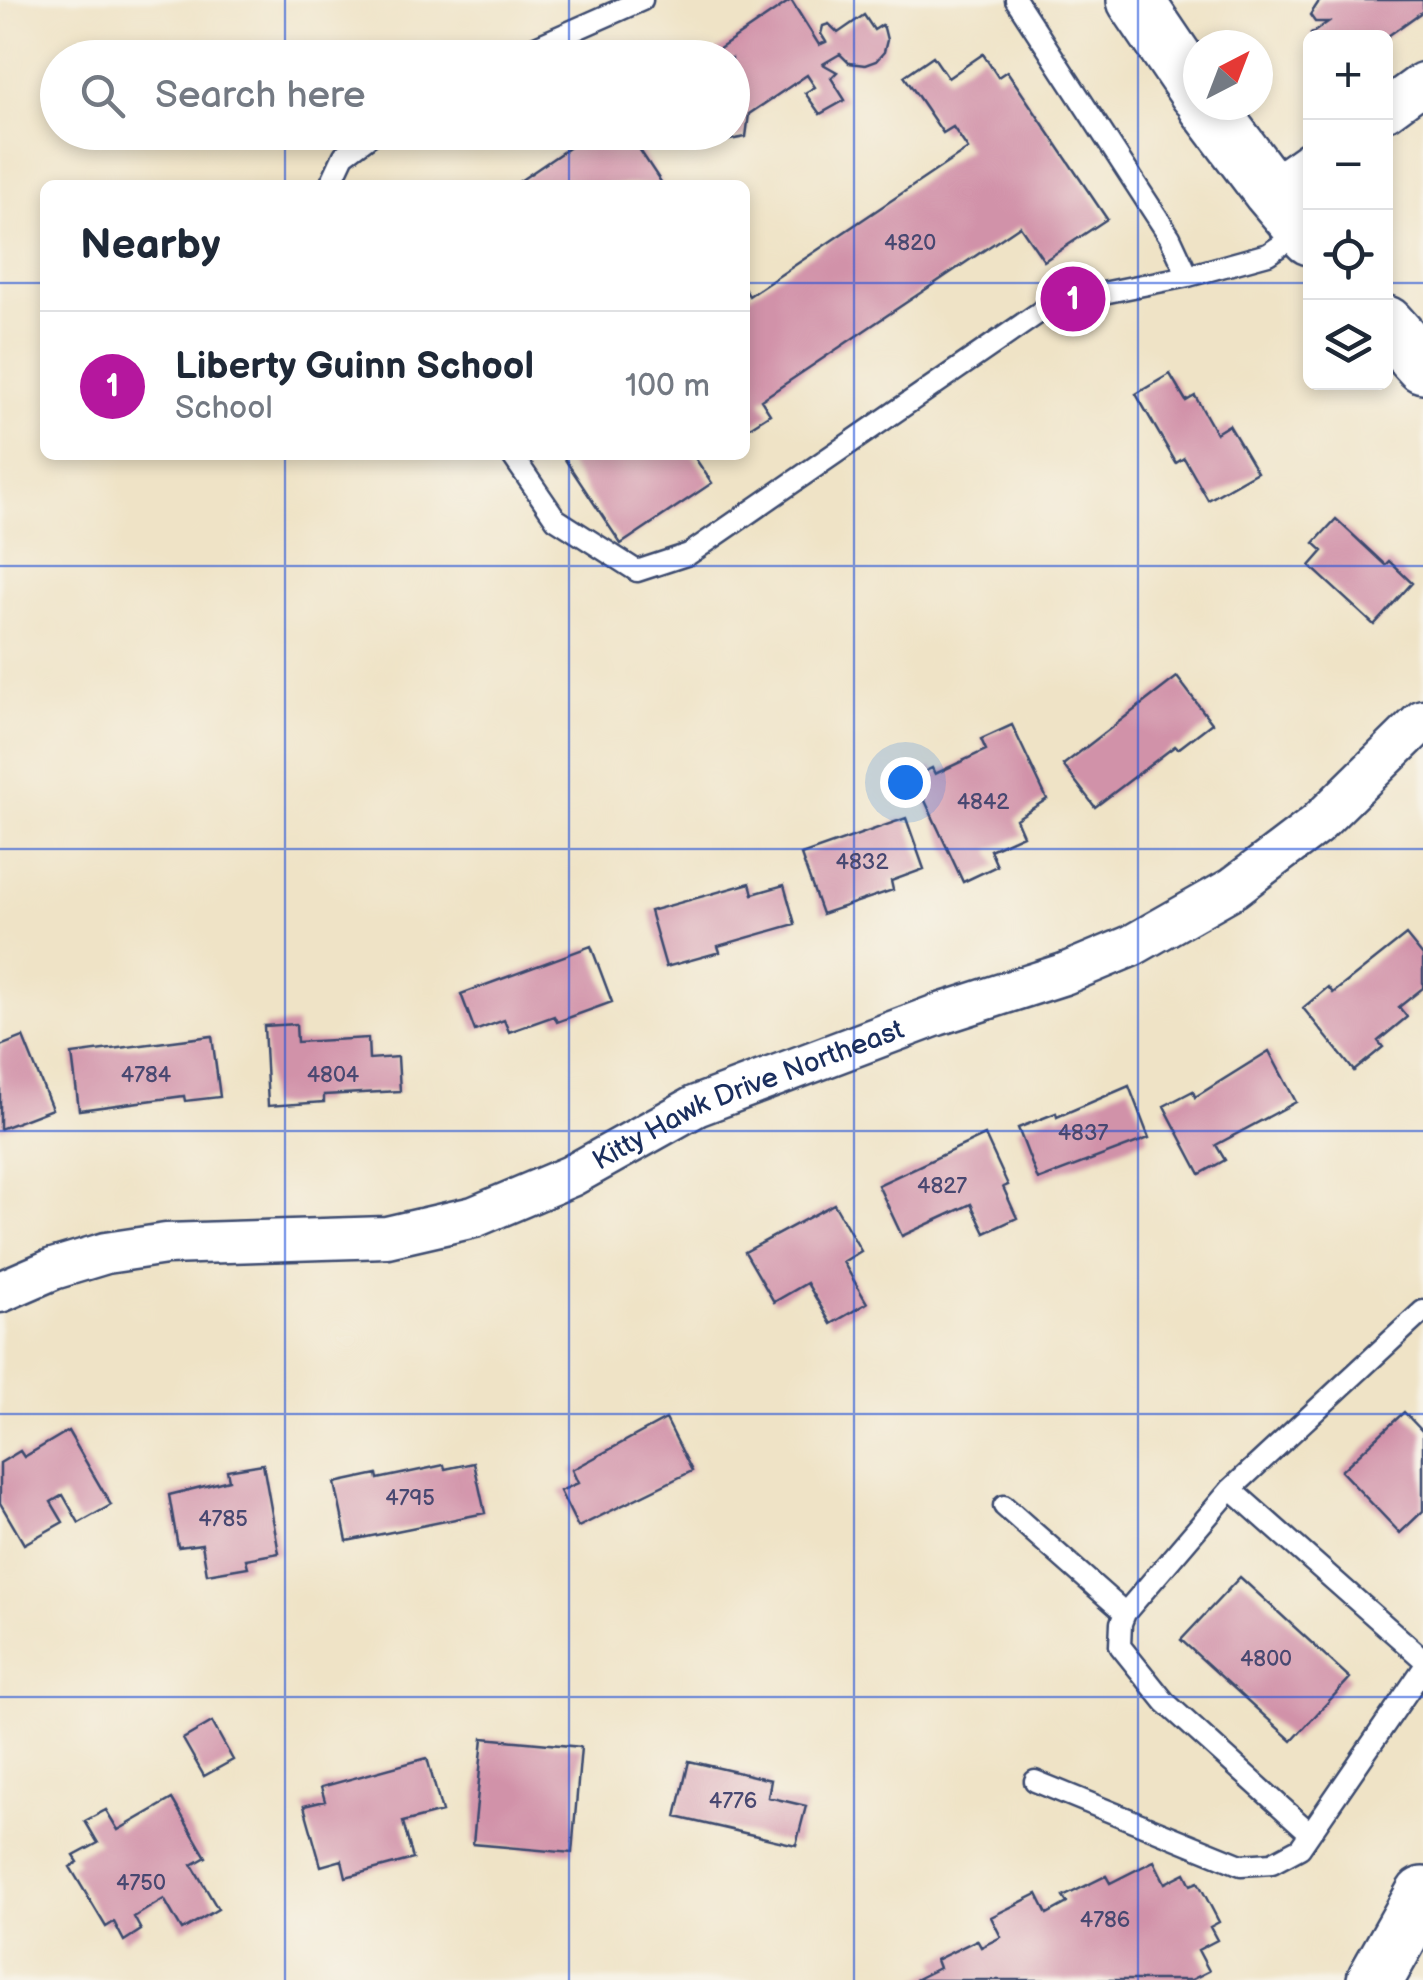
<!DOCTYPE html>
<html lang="en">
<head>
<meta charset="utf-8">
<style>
	:root { --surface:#fff; --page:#f6f6f7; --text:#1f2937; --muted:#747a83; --line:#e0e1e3; --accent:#b5179e }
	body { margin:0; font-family:"Balsamiq Sans",sans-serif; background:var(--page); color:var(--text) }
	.controls { position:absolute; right:30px; top:30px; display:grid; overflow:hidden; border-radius:15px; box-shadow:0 5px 15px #0003 }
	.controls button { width:90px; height:90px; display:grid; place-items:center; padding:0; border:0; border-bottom:2px solid var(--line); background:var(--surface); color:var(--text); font:50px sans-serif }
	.compass { position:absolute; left:1183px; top:30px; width:90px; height:90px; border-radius:50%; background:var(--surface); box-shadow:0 5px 15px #0003; rotate:42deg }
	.you { position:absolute; left:905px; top:782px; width:35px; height:35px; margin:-25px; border:8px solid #fff; border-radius:50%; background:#1a73e8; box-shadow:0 0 0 15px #1a73e833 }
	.badge { display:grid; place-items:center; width:65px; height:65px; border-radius:50%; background:var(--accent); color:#fff; font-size:32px; font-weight:700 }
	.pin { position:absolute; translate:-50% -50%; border:5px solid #fff; box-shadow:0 2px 10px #0006 }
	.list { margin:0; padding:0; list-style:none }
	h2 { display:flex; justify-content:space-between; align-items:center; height:130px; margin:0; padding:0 40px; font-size:42px }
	h2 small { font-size:32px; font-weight:400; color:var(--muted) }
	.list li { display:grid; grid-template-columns:65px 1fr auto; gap:30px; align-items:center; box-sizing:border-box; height:150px; padding:0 40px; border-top:2px solid var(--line) }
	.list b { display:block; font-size:38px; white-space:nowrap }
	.list p { margin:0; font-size:32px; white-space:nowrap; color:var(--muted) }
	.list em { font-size:32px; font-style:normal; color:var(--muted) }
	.icon { flex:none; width:55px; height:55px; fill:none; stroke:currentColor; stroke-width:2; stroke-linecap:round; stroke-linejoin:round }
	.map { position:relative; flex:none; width:1423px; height:1980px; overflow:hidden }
	.search { position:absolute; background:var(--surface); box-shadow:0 5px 15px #0003; left:40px; top:40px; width:710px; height:110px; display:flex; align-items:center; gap:25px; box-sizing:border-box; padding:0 35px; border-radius:55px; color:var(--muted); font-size:38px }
	.panel { position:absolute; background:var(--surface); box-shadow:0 5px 15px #0003; left:40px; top:180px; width:710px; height:280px; border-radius:15px }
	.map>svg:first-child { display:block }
	.building { fill:#d192a9 }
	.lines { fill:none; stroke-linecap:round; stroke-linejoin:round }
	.lane-casing { stroke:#3b4a6e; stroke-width:25 }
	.street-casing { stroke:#3b4a6e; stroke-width:45 }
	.secondary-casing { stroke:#3b4a6e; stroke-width:60 }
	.primary-casing { stroke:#3b4a6e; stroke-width:60 }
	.lane { stroke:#fff; stroke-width:20 }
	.street { stroke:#fff; stroke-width:40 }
	.secondary { stroke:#fff; stroke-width:55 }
	.primary { stroke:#fff; stroke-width:55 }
	.grid { fill:none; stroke:#1d4ed8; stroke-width:2.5; stroke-opacity:0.55 }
	.labels { text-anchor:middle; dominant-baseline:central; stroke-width:9; stroke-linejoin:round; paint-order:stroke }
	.number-label { font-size:22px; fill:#484871 }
	.street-label { font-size:28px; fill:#1b2f5e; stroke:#f7f3e8 }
</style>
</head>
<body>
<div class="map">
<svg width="1423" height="1980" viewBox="0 0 1423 1980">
	<rect width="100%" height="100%" fill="#f7f3e8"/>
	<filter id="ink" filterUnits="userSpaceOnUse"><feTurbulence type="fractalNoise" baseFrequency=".01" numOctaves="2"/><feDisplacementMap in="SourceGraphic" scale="20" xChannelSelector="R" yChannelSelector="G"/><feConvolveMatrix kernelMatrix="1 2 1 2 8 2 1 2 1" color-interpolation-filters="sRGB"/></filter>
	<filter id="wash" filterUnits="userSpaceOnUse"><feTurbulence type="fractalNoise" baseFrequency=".0048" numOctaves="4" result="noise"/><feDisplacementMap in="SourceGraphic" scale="40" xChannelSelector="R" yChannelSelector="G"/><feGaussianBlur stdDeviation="2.25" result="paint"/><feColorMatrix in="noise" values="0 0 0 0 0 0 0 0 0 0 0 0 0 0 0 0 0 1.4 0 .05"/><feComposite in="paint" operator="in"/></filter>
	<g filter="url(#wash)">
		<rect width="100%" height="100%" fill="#efe3c6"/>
		<g id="blocks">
			<path class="building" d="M791 0 819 45 826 42 821 34 823 26 829 24 838 33 864 15 874 30 882 25 884 28 887 40 884 52 876 61 865 65 849 63 840 54 823 64 837 72 831 78 845 100 820 114 805 93 815 87 807 75 749 114 746 137 708 144 700 132H732V58H706Z
				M1320 0H1423V11L1385 38H1314L1311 34 1328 22H1315L1310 15Z
				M983 54 998 77 1007 71 1107 219 1044 261 1020 226 761 400 770 414 745 430V289L749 296 968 149 953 127 943 133 904 76 933 56 948 78Z
				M592 132H628L663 185H514Z
				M1170 374 1186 401 1195 396 1216 433 1229 425 1257 472 1208 500 1184 458 1176 463 1136 394Z
				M562 455H693L712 483 621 544Z
				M1336 519 1385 565 1389 561 1412 583 1374 625 1310 566 1323 551 1314 543Z
				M1177 677 1212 723 1178 749 1175 746 1095 807 1063 765Z
				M1012 725 1047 799 1016 819 1023 835 990 850 997 866 963 882 914 777 932 768 935 774 986 750 981 739Z
				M906 818 924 869 891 881 893 890 822 914 801 855Z
				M750 883 753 894 784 885 795 924 718 946 720 952 666 967 650 911Z
				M1406 935 1423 956V988L1399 1007 1407 1017 1378 1041 1383 1047 1354 1071 1303 1008 1328 987 1333 993Z
				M591 946 612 1002 557 1022 554 1016 509 1032 504 1020 475 1031 461 994Z
				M296 1024 297 1042 368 1038 369 1059 398 1057 400 1091 324 1095V1102L268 1106 264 1026Z
				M212 1036 220 1097 185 1101 184 1096 79 1110 72 1054Z
				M23 1037 52 1109 0 1129V1046Z
				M1269 1051 1296 1102 1216 1145 1225 1160 1200 1174 1164 1106 1193 1091 1195 1097Z
				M1129 1086 1149 1138 1038 1180 1018 1128 1056 1113 1057 1117Z
				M985 1135 1008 1185 1003 1187 1017 1218 985 1233 971 1204 902 1236 878 1185Z
				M834 1204 861 1251 843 1262 867 1303 831 1324 807 1283 774 1302 745 1252Z
				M1404 1412 1423 1432V1511L1400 1533 1341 1471Z
				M666 1419 692 1471 578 1527 560 1491 578 1483 572 1470Z
				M68 1431 111 1505 79 1523 63 1495 51 1502 63 1522 24 1544 0 1503V1463L20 1451 24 1457Z
				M474 1463 485 1513 347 1541 335 1483 377 1474 378 1479 444 1465 445 1469Z
				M263 1464 279 1553 246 1559 248 1567 207 1574 202 1544 178 1547 169 1495 229 1480 227 1470Z
				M1240 1577 1350 1678 1292 1741 1181 1640Z
				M212 1722 233 1760 204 1776 183 1739Z
				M483 1738 581 1747 572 1853 473 1844Z
				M427 1758 442 1812 403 1822 413 1859 346 1877 342 1860 321 1866 304 1806 325 1801 321 1787Z
				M689 1761 771 1780 768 1797 806 1806 796 1845 676 1817Z
				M172 1799 206 1857 192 1865 218 1909 182 1930 164 1899 134 1917 141 1930 124 1941 114 1922 106 1927 70 1867 78 1862 74 1856 98 1843 85 1821 106 1810 118 1830Z
				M1154 1861 1165 1883 1185 1873 1191 1885 1198 1882 1219 1922 1210 1927 1217 1940 1198 1950 1209 1971 1191 1980H915L939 1968 936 1960 977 1940 981 1947 1001 1937 991 1917 1037 1894 1047 1914 1067 1903 1063 1897 1106 1876 1110 1883Z"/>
		</g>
	</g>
	<g filter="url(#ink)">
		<use href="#blocks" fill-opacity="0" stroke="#3b4a6e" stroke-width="2.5"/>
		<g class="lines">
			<defs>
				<path id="lane" d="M1016 0 1170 237 1188 276
					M511 58 642 0
					M330 185 344 155 375 132
					M512 455 556 519 637 571 689 554 1053 303 1188 276 1268 254 1302 231
					M1231 1489 1423 1659
					M1004 1506 1125 1613
					M1035 1781 1241 1865 1272 1863 1300 1848 1423 1669
					M1310 1833 1165 1702 1120 1646 1121 1623 1125 1613 1231 1489 1423 1311"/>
				<g id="street">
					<path d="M1386 110 1423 83"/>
					<path d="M1270 190 1310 162"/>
					<path id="s1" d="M0 1292 53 1269 106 1253 166 1244 387 1237 474 1217 571 1176 696 1106 937 1015 1064 974 1131 946 1233 888 1316 825 1423 720"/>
				</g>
				<path id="secondary" d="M1135 0 1198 93
					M1206 105 1270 190 1310 237
					M1386 324 1423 365"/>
				<path id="primary" d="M1375 1980 1423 1895"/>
			</defs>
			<use href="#lane" class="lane-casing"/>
			<use href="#street" class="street-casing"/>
			<use href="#secondary" class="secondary-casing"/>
			<use href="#primary" class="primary-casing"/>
			<use href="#lane" class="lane"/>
			<use href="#street" class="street"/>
			<use href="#secondary" class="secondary"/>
			<use href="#primary" class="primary"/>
		</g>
	</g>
	<path class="grid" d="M285 0V58M569 0V58M854 0V1980M1138 0V1980M285 132V185M569 132V185M0 283H45M745 283H1310M1386 283H1423M285 455V1980M569 455V1980M0 566H1423M0 849H1423M0 1131H1423M0 1414H1423M0 1697H1423"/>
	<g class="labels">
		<g class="number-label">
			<text x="910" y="243">4820</text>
			<text x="983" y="802">4842</text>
			<text x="862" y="862">4832</text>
			<text x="146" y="1075">4784</text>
			<text x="333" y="1075">4804</text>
			<text x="1083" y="1133">4837</text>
			<text x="942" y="1186">4827</text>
			<text x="410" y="1498">4795</text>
			<text x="223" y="1519">4785</text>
			<text x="1266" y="1659">4800</text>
			<text x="733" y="1801">4776</text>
			<text x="141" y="1883">4750</text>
			<text x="1105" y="1920">4786</text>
		</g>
		<g class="street-label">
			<text stroke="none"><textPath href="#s1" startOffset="785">Kitty Hawk Drive Northeast</textPath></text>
		</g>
	</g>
</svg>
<div class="controls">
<button>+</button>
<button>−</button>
<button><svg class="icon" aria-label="locate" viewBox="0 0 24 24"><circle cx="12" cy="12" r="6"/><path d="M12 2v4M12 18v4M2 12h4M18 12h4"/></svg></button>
<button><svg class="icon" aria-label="layers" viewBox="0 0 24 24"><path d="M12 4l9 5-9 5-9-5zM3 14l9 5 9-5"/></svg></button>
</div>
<svg class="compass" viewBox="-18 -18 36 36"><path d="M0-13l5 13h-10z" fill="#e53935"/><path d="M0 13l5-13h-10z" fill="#747a83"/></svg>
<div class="you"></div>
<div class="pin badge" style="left:1073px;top:299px">1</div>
<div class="search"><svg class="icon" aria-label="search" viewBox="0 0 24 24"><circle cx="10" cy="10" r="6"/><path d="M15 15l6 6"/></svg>Search here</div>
<section class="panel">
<h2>Nearby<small></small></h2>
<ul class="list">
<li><span class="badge">1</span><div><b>Liberty Guinn School</b><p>School</p></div><em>100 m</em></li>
</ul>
</section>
</div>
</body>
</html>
